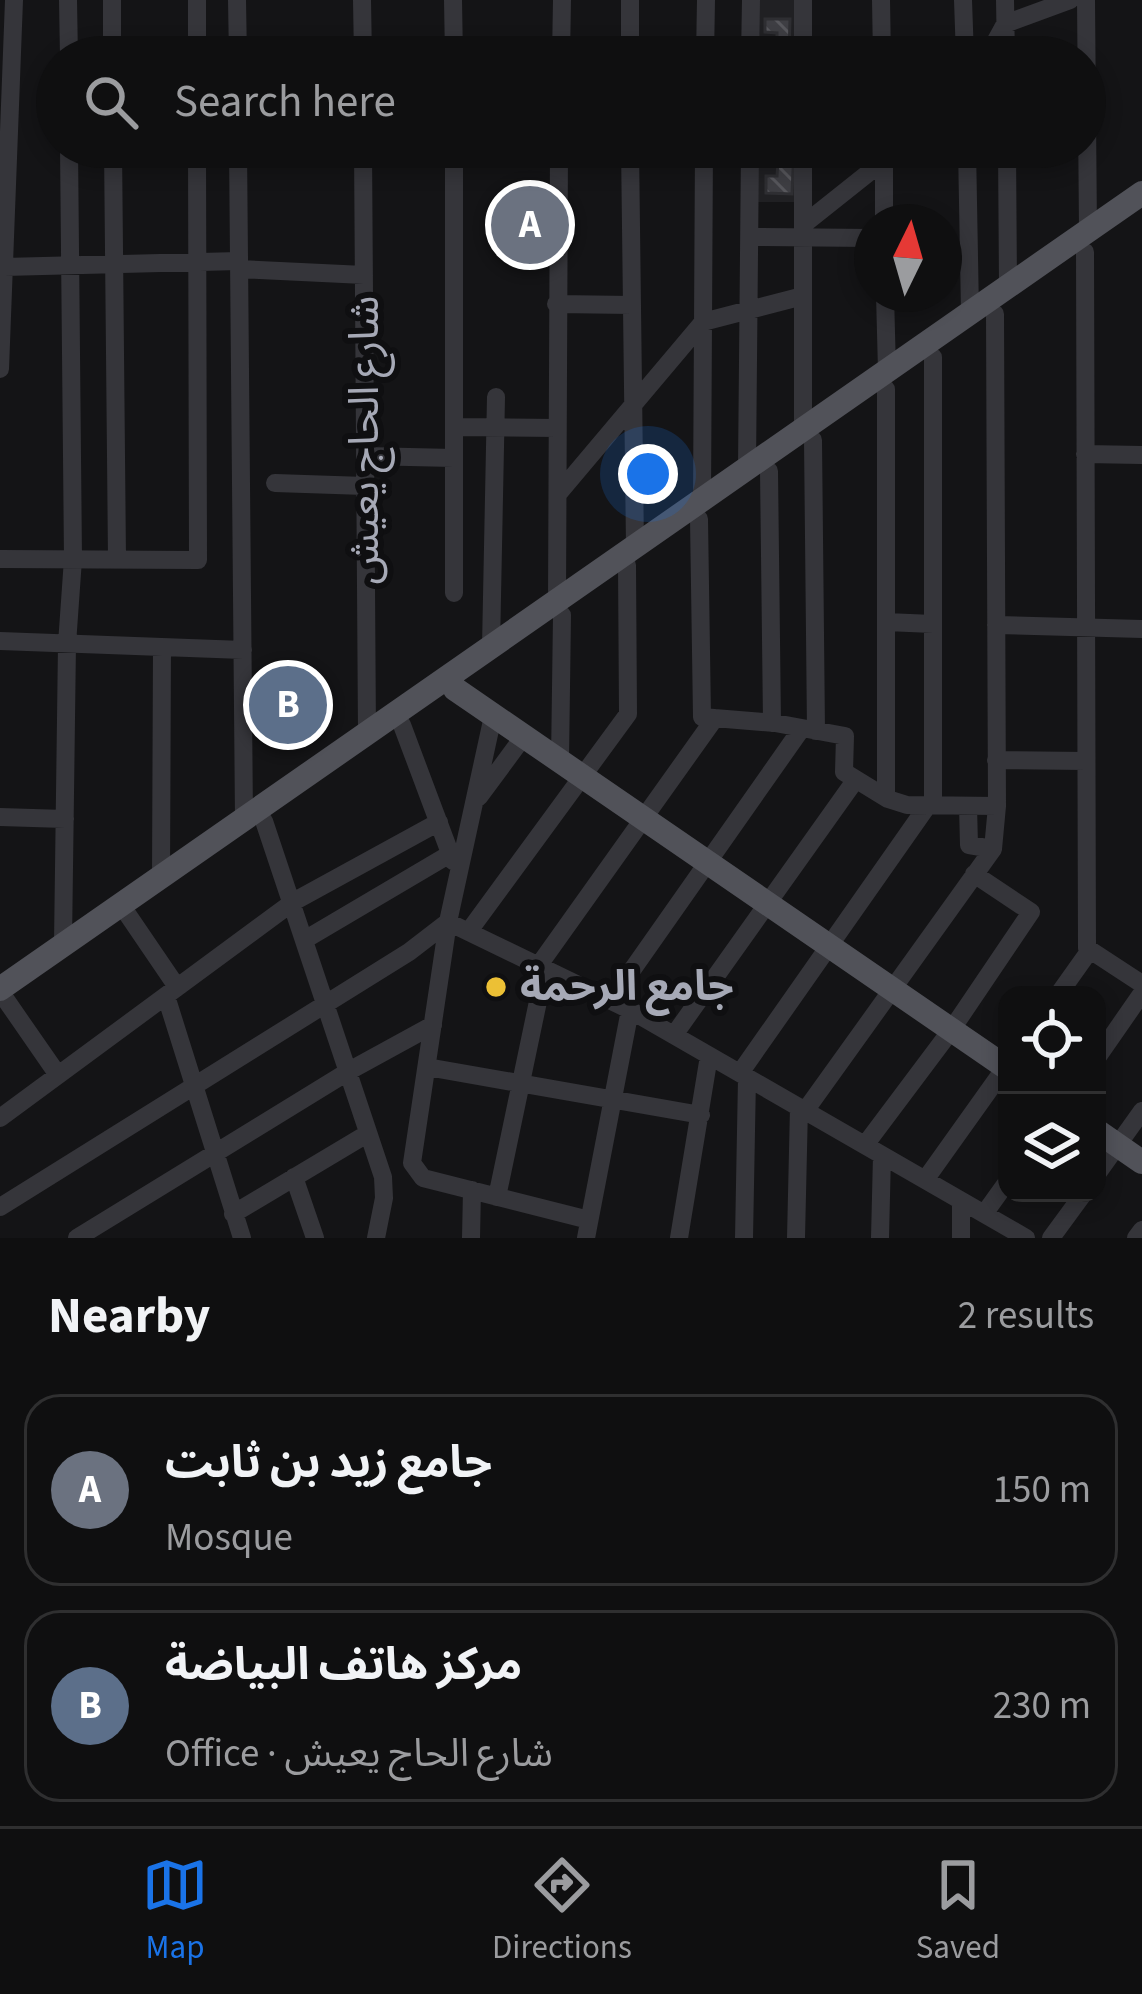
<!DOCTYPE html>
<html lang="en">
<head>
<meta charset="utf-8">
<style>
	:root { --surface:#0f0f10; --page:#181819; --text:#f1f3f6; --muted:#9b9c9f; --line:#2f2f30; --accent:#1a73e8 }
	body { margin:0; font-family:"Source Sans 3","Noto Sans Arabic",sans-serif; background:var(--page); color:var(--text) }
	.controls { position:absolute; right:36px; bottom:36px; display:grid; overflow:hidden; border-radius:24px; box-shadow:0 6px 18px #0003 }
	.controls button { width:108px; height:108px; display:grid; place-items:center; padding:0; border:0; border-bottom:3px solid var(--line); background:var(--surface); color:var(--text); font:60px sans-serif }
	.compass { position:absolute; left:854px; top:204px; width:108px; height:108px; border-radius:50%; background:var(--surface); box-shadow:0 6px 18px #0003; rotate:5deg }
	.you { position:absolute; left:648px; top:474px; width:42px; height:42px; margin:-30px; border:9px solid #fff; border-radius:50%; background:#1a73e8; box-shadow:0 0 0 18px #1a73e833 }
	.badge { display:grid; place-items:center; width:78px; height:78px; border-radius:50%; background:var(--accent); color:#fff; font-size:39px; font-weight:700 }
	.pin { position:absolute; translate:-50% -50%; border:6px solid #fff; box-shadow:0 3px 12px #0006 }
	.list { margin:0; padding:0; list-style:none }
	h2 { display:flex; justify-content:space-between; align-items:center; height:156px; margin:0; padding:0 48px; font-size:51px }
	h2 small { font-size:39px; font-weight:400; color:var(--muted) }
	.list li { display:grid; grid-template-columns:78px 1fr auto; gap:36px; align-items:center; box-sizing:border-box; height:192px; margin:0 24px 24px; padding:0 24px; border:3px solid var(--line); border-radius:36px }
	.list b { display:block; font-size:45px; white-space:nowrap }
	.list p { margin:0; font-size:39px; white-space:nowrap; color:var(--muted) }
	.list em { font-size:39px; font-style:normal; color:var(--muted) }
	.icon { flex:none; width:66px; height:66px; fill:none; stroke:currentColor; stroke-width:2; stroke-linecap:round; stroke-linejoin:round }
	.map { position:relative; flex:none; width:1142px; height:1238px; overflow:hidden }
	.search { position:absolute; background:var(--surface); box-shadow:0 6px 18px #0003; left:36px; right:36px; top:36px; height:132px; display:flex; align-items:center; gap:30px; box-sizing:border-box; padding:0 42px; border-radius:66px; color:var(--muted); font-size:45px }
	.sheet { height:588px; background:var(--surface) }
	nav { display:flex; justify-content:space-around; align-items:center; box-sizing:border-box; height:168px; border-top:3px solid var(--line); background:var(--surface); font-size:33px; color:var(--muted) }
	nav a { display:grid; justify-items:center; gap:6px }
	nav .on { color:var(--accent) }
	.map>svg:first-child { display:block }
	.built { fill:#202023 }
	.building { fill:url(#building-back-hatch); stroke:#2e2e32; stroke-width:3 }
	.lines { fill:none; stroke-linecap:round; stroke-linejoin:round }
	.minor { stroke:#35353a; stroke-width:18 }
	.major { stroke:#515259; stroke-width:24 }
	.poi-dot { fill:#ecc035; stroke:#0f0f11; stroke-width:4.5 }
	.labels { text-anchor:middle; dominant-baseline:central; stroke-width:12; stroke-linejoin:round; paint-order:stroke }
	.street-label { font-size:42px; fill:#a6a9b6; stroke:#0f0f11 }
	.poi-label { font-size:42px; font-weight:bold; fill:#a6a9b6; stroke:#0f0f11; text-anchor:start }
</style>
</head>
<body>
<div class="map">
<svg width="1142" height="1238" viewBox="0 0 1142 1238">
	<defs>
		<pattern id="building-back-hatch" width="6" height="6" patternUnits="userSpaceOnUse" patternTransform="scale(3)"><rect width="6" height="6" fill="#3e3e43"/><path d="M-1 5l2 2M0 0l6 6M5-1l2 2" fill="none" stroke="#57575c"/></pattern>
	</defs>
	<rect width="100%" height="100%" fill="#141416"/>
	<path class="built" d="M758 0H795V57H758Z
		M758 147H795V202H758Z"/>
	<path class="building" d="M765 19H790L789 57H777V33L765 32Z
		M779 147H794L792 194 766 193V176H777Z"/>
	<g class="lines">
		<path class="minor" d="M68 0 69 57
			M112 0V57
			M197 0V57
			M237 0 238 57
			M362 0 363 57
			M453 0 454 57
			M881 0 882 57
			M963 0 965 57
			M1005 0 1006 57
			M1086 0 1088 230
			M561 57 562 0
			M630 57V0
			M705 57 706 0
			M750 57 751 0
			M803 57V0
			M987 57 1005 24 1070 0
			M113 147 117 559
			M238 147 244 819
			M363 147 367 733
			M454 147V593
			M630 147 635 547
			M967 147 970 312
			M1007 147 1008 286
			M884 152V222
			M803 225 901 147
			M750 237 872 238
			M1085 252 1087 948 1142 984
			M4 267 239 261
			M239 269 364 275
			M885 294 887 371
			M556 304 632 305
			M0 369 14 0
			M454 427 557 428
			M803 429V147
			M813 440 816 731
			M1085 454 1142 455
			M365 456 454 458
			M747 468 750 147
			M769 471 772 723
			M275 483 365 486
			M558 494 703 322 803 296
			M702 500 704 147
			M699 519 702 717 775 723 845 736 844 772 888 799 907 805 997 806
			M0 559 198 560 197 147
			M557 601 559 147
			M886 622 933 624
			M996 625 1142 629
			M0 641 243 650
			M491 647 496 397
			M493 716 448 922 412 1163 423 1178 589 1220
			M402 725 453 861
			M560 760 562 615
			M996 760 1086 761
			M479 797 524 736
			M886 798V389
			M933 805V357
			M968 806 969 845 993 849
			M0 817 65 819
			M264 821 383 1177 384 1198 376 1238
			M161 877 162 647
			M128 915 177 987
			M469 931 628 714 627 565
			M306 939 450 854
			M63 943 67 644 73 559 69 147
			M539 965 715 718
			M1058 995 1090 950
			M166 996 242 1238
			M6 1000 58 1075
			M611 1000 802 728
			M674 1035 854 782
			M1097 1058 1142 993
			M427 1067 701 1115
			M740 1073 928 805
			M805 1111 993 849 997 806 995 314
			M0 1118 293 902 439 822
			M865 1145 952 1029 1031 912 974 874
			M1097 1174 1142 1111
			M294 1177 315 1238
			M925 1180 1007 1065
			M497 1197 545 968
			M0 1207 409 952 448 922 630 1010 1026 1238
			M233 1214 367 1134
			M984 1214 1007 1182
			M77 1238 349 1071 433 1025
			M471 1238 472 1190
			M586 1238 630 1010
			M679 1238 709 1056
			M744 1238 747 1078
			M796 1238 799 1107
			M880 1238 882 1155
			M961 1238V1201
			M1051 1238 1084 1193
			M1136 1238 1142 1230"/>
		<path class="major" d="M455 689 1007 1068
			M0 989 1142 193
			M1097 1131 1142 1162"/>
	</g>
	<circle class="poi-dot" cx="496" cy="987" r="12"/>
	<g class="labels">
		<g class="street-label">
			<text transform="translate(365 440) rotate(-90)">شارع الحاج يعيش</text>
		</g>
		<g class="poi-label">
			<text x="520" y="987">جامع الرحمة</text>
		</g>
	</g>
</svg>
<div class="controls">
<button><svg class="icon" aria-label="locate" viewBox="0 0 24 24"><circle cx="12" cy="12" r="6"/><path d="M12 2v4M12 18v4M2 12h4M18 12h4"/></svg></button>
<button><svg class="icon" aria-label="layers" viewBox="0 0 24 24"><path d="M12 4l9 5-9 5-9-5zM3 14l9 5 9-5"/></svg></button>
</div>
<svg class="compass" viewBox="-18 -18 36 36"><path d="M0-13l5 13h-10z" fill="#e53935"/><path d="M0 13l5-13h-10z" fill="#9b9c9f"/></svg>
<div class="you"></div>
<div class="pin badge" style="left:530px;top:225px;background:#6b7280">A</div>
<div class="pin badge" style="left:288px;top:705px;background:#5c6f8a">B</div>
<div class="search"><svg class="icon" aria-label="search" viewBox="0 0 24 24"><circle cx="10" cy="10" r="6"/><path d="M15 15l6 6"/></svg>Search here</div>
</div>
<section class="sheet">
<h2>Nearby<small>2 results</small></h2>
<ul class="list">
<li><span class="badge" style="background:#6b7280">A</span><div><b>جامع زيد بن ثابت</b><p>Mosque</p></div><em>150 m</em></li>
<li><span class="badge" style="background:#5c6f8a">B</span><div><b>مركز هاتف البياضة</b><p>Office · شارع الحاج يعيش</p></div><em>230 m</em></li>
</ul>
</section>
<nav>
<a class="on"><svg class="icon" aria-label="map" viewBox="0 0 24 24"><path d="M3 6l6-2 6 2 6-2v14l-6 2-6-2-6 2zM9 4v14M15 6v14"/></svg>Map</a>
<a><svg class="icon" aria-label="directions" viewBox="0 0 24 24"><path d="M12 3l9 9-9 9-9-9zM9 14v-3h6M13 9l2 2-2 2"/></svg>Directions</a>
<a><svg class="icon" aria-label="saved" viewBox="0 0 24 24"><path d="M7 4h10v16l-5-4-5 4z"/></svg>Saved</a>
</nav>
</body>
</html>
